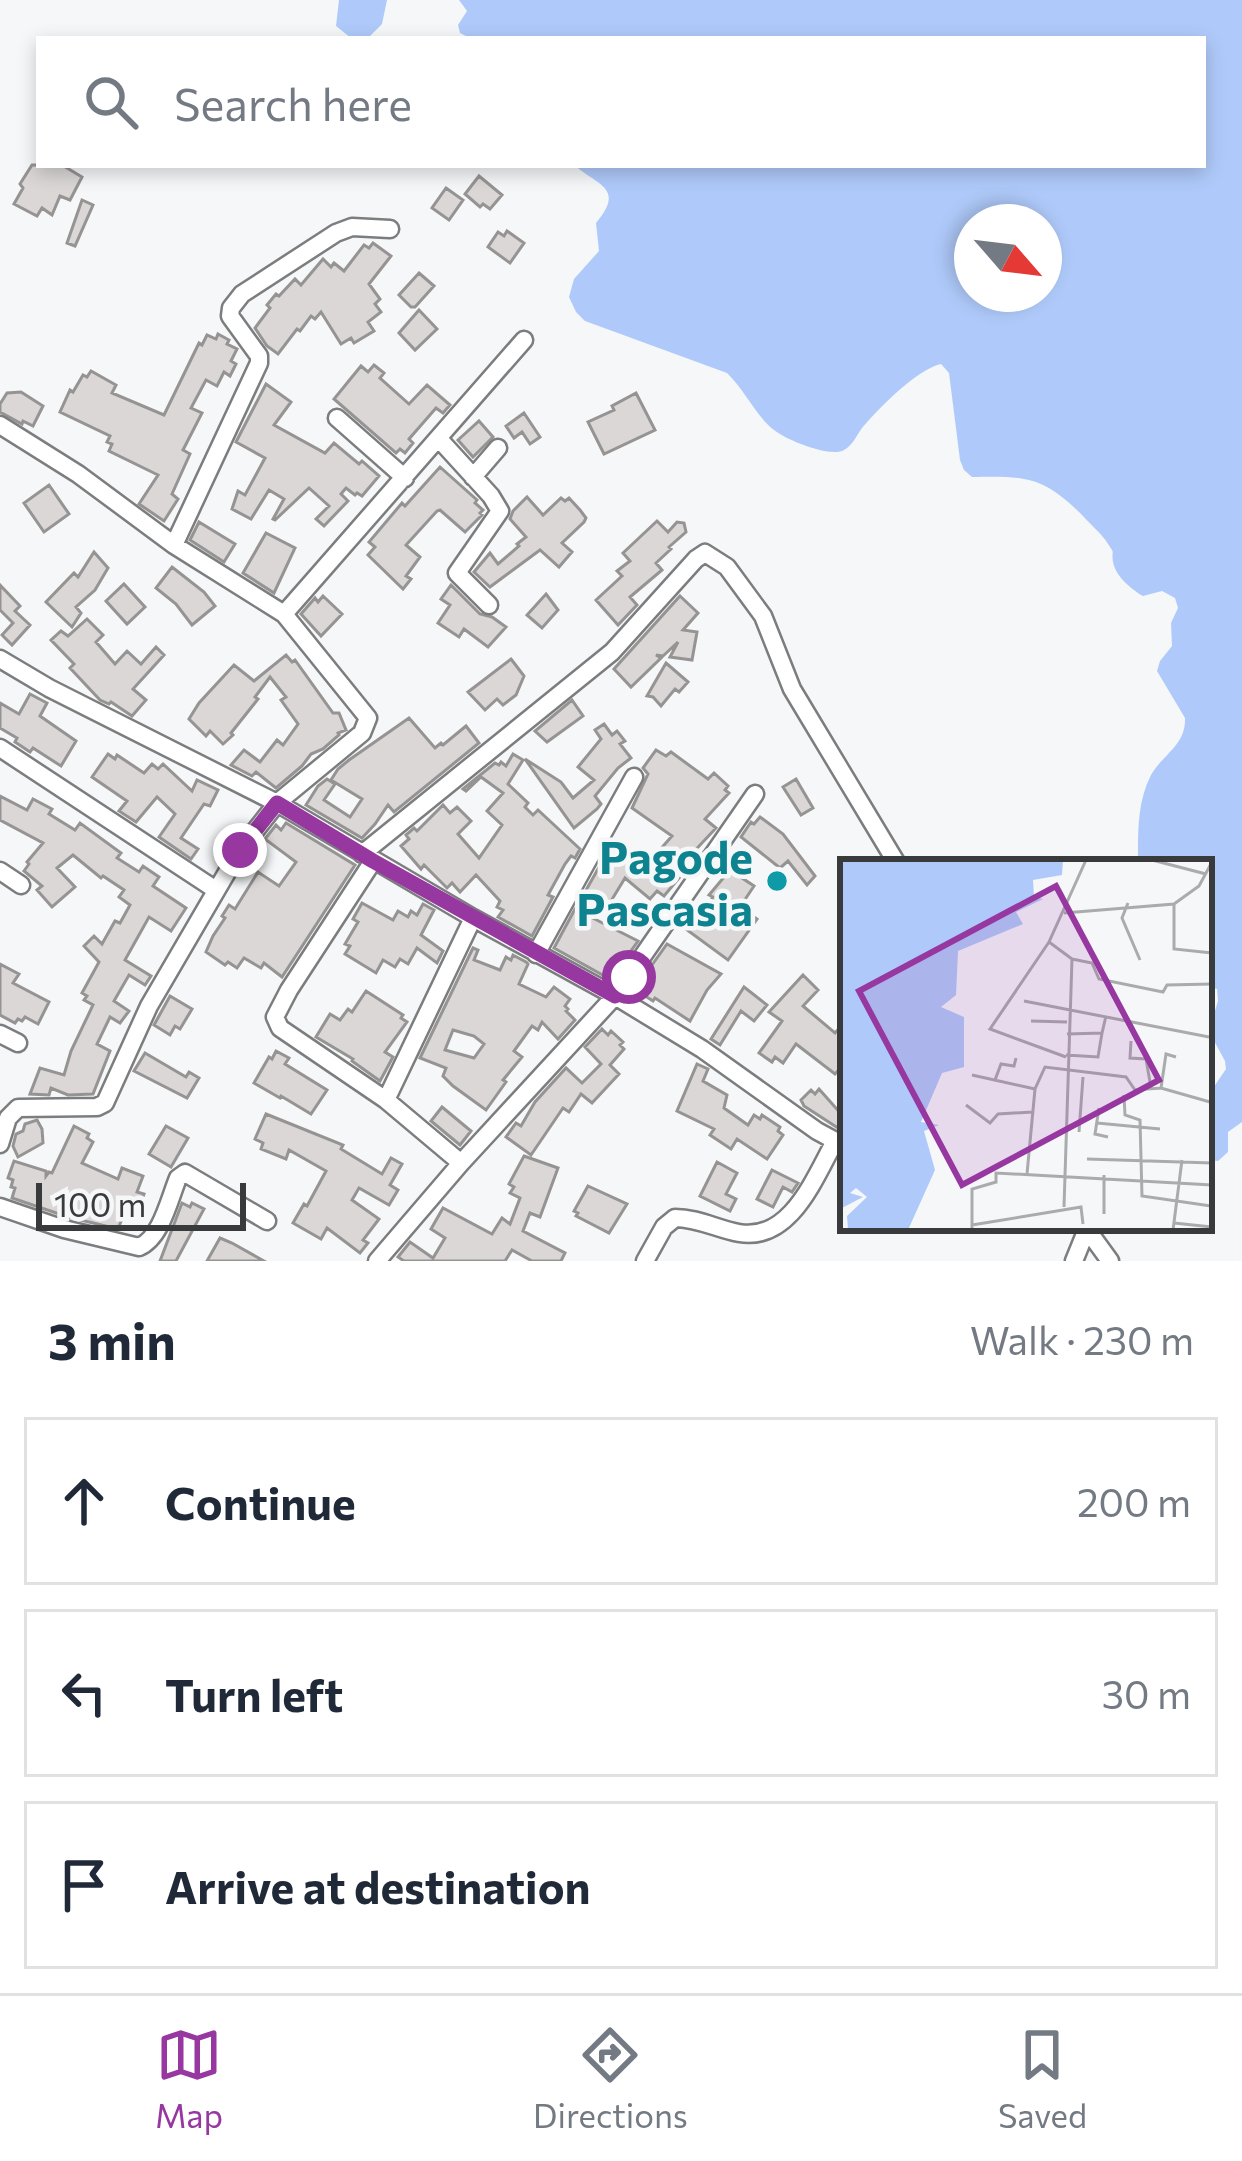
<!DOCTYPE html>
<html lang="en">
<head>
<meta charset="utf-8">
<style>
	:root { --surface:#fff; --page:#f6f6f7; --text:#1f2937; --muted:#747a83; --line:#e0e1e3; --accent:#9738a0 }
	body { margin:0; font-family:Commissioner,sans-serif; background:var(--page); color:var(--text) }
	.compass { position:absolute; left:954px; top:204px; width:108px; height:108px; border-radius:50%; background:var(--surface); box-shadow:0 6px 18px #0003; rotate:118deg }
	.scale { position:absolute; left:36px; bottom:30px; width:210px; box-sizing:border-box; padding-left:12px; border:6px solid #393a3b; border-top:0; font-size:33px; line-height:42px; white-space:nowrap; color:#393a3b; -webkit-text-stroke:9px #f5f7f9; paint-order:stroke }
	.stop { position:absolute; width:36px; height:36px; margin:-27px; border:9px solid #9738a0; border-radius:50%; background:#fff }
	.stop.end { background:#9738a0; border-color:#fff; box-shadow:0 3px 12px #0008 }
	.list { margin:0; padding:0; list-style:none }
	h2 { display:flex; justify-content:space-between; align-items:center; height:156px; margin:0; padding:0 48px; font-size:51px }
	h2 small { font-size:39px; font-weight:400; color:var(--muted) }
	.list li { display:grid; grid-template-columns:78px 1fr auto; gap:36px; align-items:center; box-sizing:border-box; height:168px; margin:0 24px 24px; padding:0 24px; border:3px solid var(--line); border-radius:0px }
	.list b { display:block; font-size:45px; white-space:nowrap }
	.list em { font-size:39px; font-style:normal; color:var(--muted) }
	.icon { flex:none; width:66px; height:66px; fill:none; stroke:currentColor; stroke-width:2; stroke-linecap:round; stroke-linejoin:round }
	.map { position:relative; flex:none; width:1242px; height:1261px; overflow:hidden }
	.search { position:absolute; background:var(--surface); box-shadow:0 6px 18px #0003; left:36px; right:36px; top:36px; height:132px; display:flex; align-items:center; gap:30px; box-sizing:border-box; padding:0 42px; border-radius:0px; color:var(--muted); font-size:45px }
	.sheet { height:732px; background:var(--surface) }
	nav { display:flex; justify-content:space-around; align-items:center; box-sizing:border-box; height:168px; border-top:3px solid var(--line); background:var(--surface); font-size:33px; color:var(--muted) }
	nav a { display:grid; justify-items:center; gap:6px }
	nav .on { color:var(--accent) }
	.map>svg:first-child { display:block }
	.water { fill:#afcafa; fill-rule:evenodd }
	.building { fill:#dad7d6; stroke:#969493; stroke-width:3; fill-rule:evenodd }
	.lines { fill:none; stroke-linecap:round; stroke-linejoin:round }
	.street-casing { stroke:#7b7d7e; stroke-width:21 }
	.street { stroke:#fff; stroke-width:16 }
	.route { stroke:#9738a0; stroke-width:15 }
	.culture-dot { fill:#0f9aa8; stroke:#f5f7f9; stroke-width:4.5 }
	.labels { text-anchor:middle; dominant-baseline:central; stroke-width:9; stroke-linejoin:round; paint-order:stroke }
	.culture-label { font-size:45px; font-weight:bold; fill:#0d838f; stroke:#f5f7f9; text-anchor:end }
	.inset-road { fill:none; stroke:#aaabad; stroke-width:3 }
	.view { fill:#9738a0; fill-opacity:0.15; stroke:#9738a0; stroke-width:6 }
	.inset-edge { fill:none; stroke:#393a3b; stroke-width:6 }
</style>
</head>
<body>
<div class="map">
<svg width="1242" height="1261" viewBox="0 0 1242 1261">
	<rect width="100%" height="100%" fill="#f5f7f9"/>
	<path class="water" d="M339 0H387L382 24 367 39 351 38 336 26Z
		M459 0H1242V1122L1228 1132V1152L1218 1161 1209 1160V1094L1226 1069 1225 1061 1213 1039 1211 1024 1218 1001 1217 989 1209 987V862H1138C1138 833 1137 802 1151 775 1163 754 1186 745 1185 718L1157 671 1160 661 1172 646 1171 623 1178 608 1175 598 1162 591 1143 596C1131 589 1116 577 1113 562 1111 549 1116 555 1108 544 1102 534 1091 525 1083 516 1043 476 1027 476 972 477L964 470 960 460 949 373 941 364C917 369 878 409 862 428 857 435 852 446 844 450 831 458 786 440 774 430 755 415 745 390 727 373L585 321 576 312 569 297 574 279 599 251 596 223C625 188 599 186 574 165H1203V39H472L460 33 458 25 467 11ZM972 222H1044V294H972Z"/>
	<path class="building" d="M32 165H62L82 177 70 200 60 196 52 215 42 208 37 216 14 204 23 188 20 184Z
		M479 176 502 195 490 209 483 204 480 207 465 194Z
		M446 188 463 200 449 220 432 208Z
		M82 200 93 205 75 246 67 243Z
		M507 231 524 243 510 263 488 247 498 232 504 236Z
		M373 243 391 256 369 284 380 299 375 304 381 312 368 322 374 331 354 343 351 338 341 344 321 312 315 319 311 316 300 331 297 329 278 354 267 346 255 328 270 308 267 305 276 294 279 296 295 279 301 285 323 259 331 267 334 263 344 271 364 245 369 248Z
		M419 273 434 286 415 307H411L399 295Z
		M419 310 437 329 415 350 399 333Z
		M218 334 229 340 227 344 237 349 231 361 236 364 230 376 224 372 217 386 206 380 191 408 202 413 183 450 190 454 172 494 178 499 164 521 139 504 158 475 109 451 112 444 107 442 110 436 60 412 70 390 73 392 83 375 87 377 91 371 116 385 112 393 164 415 199 343 202 345 207 335 216 339Z
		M374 365 384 373 380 378 409 404 427 385 450 405 443 413 436 408 409 439 413 443 405 453 400 449 396 453 334 399 361 366 368 372Z
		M266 384 291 402 274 425 325 453 334 443 359 464 362 461 379 476 362 496 357 493 355 495 346 488 341 494 348 501 324 526 316 519 329 506 309 488 275 520 273 519 284 499 269 490 251 519 232 509 238 491 245 495 265 458 236 442Z
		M21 392 43 406 33 426 23 421 22 424 0 412V404L7 393Z
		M636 393 655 430 604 454 588 422 614 410 612 406Z
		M524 413 540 437 530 444 522 432 514 438 506 426Z
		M479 421 493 437 473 457 458 440Z
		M440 467 477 500 475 503 483 510 480 513 482 515 465 532 440 510 437 511 406 545 420 557 406 576 411 579 403 589 368 555 375 547 369 542 402 503 405 506Z
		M49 485 69 514 44 532 24 503Z
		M527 497 543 515 561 498 565 501 569 498 580 510 586 518 584 522 562 543 572 552 559 567 540 550 490 587 474 572 490 553 498 564 519 546 517 544 526 537 510 519 513 511Z
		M657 521 668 532 677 522 684 523 686 532 669 547 671 549 656 563 662 570 630 597 637 605 618 625 596 600 622 576 617 571 630 561 623 553Z
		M199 522 235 544 224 562 190 540Z
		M266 533 295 548 274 593 243 573Z
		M94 552 108 568 95 590 76 607 81 613 72 627 46 602 74 573 78 577Z
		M172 567 204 592 215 606 192 625 176 604 156 588Z
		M124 584 145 607 127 624 106 601Z
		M0 585 20 606 15 611 30 625 12 645 2 635 13 623 0 610Z
		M451 585 480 614 492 617 506 627 488 647 464 629 459 637 438 623 450 605 441 599Z
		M546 594 558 610 542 628 527 615Z
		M323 596 342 614 321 636 301 614 315 598 318 602Z
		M680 596 698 613 683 630 697 632 692 660 670 657 678 642 663 656 656 655 661 658 631 687 614 669Z
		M87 619 103 635 96 642 115 664 127 651 141 664 156 647 164 655 133 689 146 700 132 716 111 702 109 704 100 700 70 668 74 664 51 640 61 631 68 636Z
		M286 655 292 662 295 660 333 713H339L346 730 338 733 339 735 323 749 311 754 302 766 276 788 256 772 252 776 231 765 244 750 260 762 277 740 283 745 298 724 281 700 286 697 270 677 255 697 258 699 231 733 233 735 223 744 210 731 206 736 189 719 199 703 234 665 254 681Z
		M511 659 524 676 516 695 503 705 497 699 485 710 468 692Z
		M666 663 688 682 679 692 675 689 661 706 653 697 647 696Z
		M30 694 47 703 40 716 76 741 61 766 33 748 30 752 15 742 17 738 0 728V703L19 714Z
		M572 700 583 716 547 742 535 731Z
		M409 718 435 748 441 743 443 745 466 726 479 743 394 812 388 805 375 824 362 838 306 805 318 786 327 779 335 784 324 800 350 817 362 799 331 780 338 769 349 760Z
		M604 724 612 735 617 731 625 741 620 744 631 758 618 768 595 796 601 804 597 809 574 828 525 759 561 782 573 798 594 780 578 767 601 739 595 730Z
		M656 750 666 756 671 752 708 779 714 773 728 786 725 790 729 793 705 819 716 828 673 874 679 878 664 896 657 891 650 899 625 878 608 906 585 892 607 853 610 855 613 850 643 869 672 836 632 808 648 774 643 768Z
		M108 754 115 759 117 755 144 773 152 764 158 769 163 764 192 791 197 780 218 790 210 806 204 804 181 838 198 849 191 859 159 837 175 814 157 797 136 822 119 811 127 801 92 777Z
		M513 754 523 760 508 784 528 803 525 807 533 815 538 810 580 849 575 858 571 856 565 864 548 895 553 897 532 936 498 917 503 910 497 907 500 901 476 875 460 892 452 883 447 888 424 865 421 869 401 846 409 839 406 835 414 828 417 831 443 805 450 813 457 807 471 821 458 834 479 858 502 825 487 811 503 793 481 777 466 791 463 789 495 763 499 765 501 762 506 766Z
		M796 779 813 808 801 815 783 787Z
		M0 796 27 810 33 799 52 809 49 814 75 830 80 823 121 853 117 858 139 872 143 866 159 877 153 886 186 908 171 931 149 917 125 960 151 976 145 985 129 975 114 1001 129 1011 120 1023 110 1017 97 1044 110 1051 93 1094 68 1095 51 1088 49 1095 30 1094 40 1068 64 1075 71 1051 93 1005 84 1000 87 996 82 993 99 962 84 946 94 936 102 944 115 921 120 923 130 905 119 897 124 890 103 876 101 878 73 855 57 868 75 887 52 907 37 890 42 886 24 871 29 864 27 862 43 843 0 820Z
		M760 817 783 834 815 876 807 885 788 861 780 868 741 837 751 822 754 824Z
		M286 823 355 865 282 977 264 963 261 968 244 958 237 968 228 962 225 965 206 952 213 936 225 918 222 916 229 905 235 909 258 872 279 886 296 862 265 839 276 825 281 830Z
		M730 870 754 886 740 907 757 919 728 960 683 927 691 916 694 918 697 912 701 915 713 897 709 895Z
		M362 903 393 920 398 911 408 917 411 911 417 915 423 904 434 910 421 935 443 951 437 963 417 948 408 964 400 959 395 967 383 960 376 973 345 954 350 946 345 944 358 922 353 919Z
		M575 909 638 941 613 976 610 975 608 978 554 948Z
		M667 944 721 974 707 990 690 1021 655 998 653 1001 642 994 644 990 640 988 645 981 642 979Z
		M473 948 478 950 474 960 500 970 506 957 511 960 513 955 526 962 528 964 519 984 546 997 554 987 570 999 565 1006 568 1009 566 1011 575 1020 558 1039 542 1022 538 1030 532 1026 514 1051 522 1057 503 1080 506 1082 486 1110 453 1086 443 1076 446 1068 420 1058ZM453 1030 474 1036 484 1044 474 1058 445 1050Z
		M0 964 19 974 13 983 49 1002 38 1024 25 1017 22 1021 18 1019 15 1023 0 1015Z
		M803 975 818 990 803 1006 835 1033 843 1024V1065L835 1074 796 1044 783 1063 775 1057 772 1062 759 1053 782 1021 769 1012Z
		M744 987 767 1005 754 1021 741 1011 720 1045 711 1039Z
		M366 991 403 1015 401 1018 407 1022 385 1052 393 1057 380 1081 352 1061 353 1059 316 1037 330 1014 340 1020 348 1009 352 1012Z
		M170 996 192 1009 180 1029 175 1026 170 1035 154 1025Z
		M602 1029 608 1035 611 1031 623 1042 620 1045 624 1049 610 1065 619 1074 592 1103 581 1094 569 1112 563 1108 531 1155 506 1137 516 1123 521 1126 535 1102 566 1068 582 1083 601 1064 585 1047Z
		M276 1051 289 1058 285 1064 327 1090 311 1114 281 1096 280 1098 254 1083 269 1057 272 1059Z
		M145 1053 186 1077 189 1072 199 1078 187 1098 134 1071Z
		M697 1064 708 1069 703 1081 727 1095 724 1108 748 1125 754 1115 760 1119 762 1115 780 1127 778 1131 783 1135 767 1159 737 1139 731 1149 710 1135 714 1129 677 1111Z
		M819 1089 843 1116 838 1128 804 1106 801 1100 811 1090 815 1094Z
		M442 1107 471 1131 460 1145 431 1121Z
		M266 1114 343 1145 341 1149 382 1174 391 1158 402 1164 390 1185 398 1190 389 1205 359 1188 352 1200 379 1219 363 1240 368 1243 360 1253 327 1228 321 1239 293 1223 304 1204 307 1206 326 1171 289 1150 286 1159 261 1149 263 1143 255 1139Z
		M37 1120 42 1129 43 1143 18 1157 13 1146 16 1134 23 1131 25 1124Z
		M74 1126 89 1134 87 1138 93 1142 82 1163 118 1179 122 1168 143 1176 137 1192 144 1194 140 1205 129 1201 118 1229 68 1217 12 1198 15 1188 11 1187 13 1180 8 1178 14 1161 46 1171V1176L49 1172 52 1173Z
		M166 1126 188 1138 171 1167 149 1154Z
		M524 1156 558 1168 540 1217 530 1213 523 1231 565 1253 561 1261H532L512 1250 505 1261H404L398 1257 410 1242 433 1258 445 1238 431 1229 443 1208 492 1234 502 1218 510 1224 520 1198 510 1193 514 1187 509 1184Z
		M717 1162 737 1173 726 1194 736 1199 730 1211 700 1196Z
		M772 1170 798 1183 792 1192 783 1187 773 1207 757 1199Z
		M588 1186 627 1204 609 1233 576 1216 578 1213 574 1211Z
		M182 1203 190 1207 192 1203 204 1209 176 1261H160Z
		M220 1238 232 1243 264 1261H207Z"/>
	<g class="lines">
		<defs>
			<path id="street" d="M337 418 405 478
				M0 425 78 474 174 545 284 614 368 718 362 733 277 803 240 850 149 1006 105 1103 97 1107 18 1108 8 1118 0 1144
				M439 439 491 496 500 511 457 573 489 605
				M473 477 498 448
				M174 545 259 363V356L230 316 231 308 242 294 336 233 352 227 390 229
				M284 614 524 340
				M0 659 49 688 277 803 473 918 615 996 702 1049 817 1131 843 1145
				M0 748 216 890
				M362 854 612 652 696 559 705 553 727 567 763 616 792 689 896 862
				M373 861 289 990 275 1017 280 1028 386 1100
				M0 871 21 885
				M536 954 634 777
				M0 1034 18 1043
				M461 1163 386 1100 473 918
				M0 1207 64 1229 139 1247C161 1238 169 1200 178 1178L185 1173 267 1221
				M1086 1228 1110 1261
				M377 1261 461 1163 615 996 755 794
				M645 1261 664 1227 675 1218C698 1218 717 1229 739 1233 790 1242 814 1179 834 1143
				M1074 1261 1087 1229"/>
		</defs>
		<use href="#street" class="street-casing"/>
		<use href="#street" class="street"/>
	</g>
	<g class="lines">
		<path class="route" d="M240 850 277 803 373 861 615 996 629 977"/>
	</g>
	<circle class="culture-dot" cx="777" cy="881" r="12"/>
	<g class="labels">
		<g class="culture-label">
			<text x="753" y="855">Pagode<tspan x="753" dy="52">Pascasia</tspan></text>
		</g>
	</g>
	<g transform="translate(840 859)">
		<rect width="372" height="372" fill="#f5f7f9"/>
		<path d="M0 1H223L222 16 193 21 194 38 203 40 176 53 183 65 118 92 116 136 101 148 124 158V208L102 214 81 263 99 266 84 272 95 311 68 371H8L7 357 27 338 16 329 10 334 23 338 0 350Z" fill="#afcafa"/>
		<path class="inset-road" d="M312 1 366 15M288 44 282 59 300 101M334 45V90L372 94M224 54 334 45 359 27 372 3M209 83 150 170 226 198M232 100 252 104 259 120 323 133 327 126 372 125M184 142 369 178M372 147V355M191 162 227 163M227 175 262 174 266 157M291 182 290 199 306 200 311 229M226 196 258 198 262 174M132 216 195 230M155 221 161 205 174 207 176 199M321 229 326 195 336 198M284 236 285 256 300 261 302 337 371 347M126 246 150 264 158 255 193 253M259 249 255 275 268 278M257 264 320 270M239 273 243 218M247 300 372 304M187 315 195 230 205 208 286 218 295 231 321 229 370 243M264 316V355M224 348 232 100 209 83 246 1M334 364 372 368M132 366 241 348 243 365M132 371V330L156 323V314L372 326M333 371 342 301"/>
		<path class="view" d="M216 27 319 221 122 326 19 132Z"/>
		<rect width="372" height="372" class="inset-edge"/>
	</g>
</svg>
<svg class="compass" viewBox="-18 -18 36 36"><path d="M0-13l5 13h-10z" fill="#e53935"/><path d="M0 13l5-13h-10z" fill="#747a83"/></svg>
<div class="scale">100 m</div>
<div class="stop" style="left:629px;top:977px"></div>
<div class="stop end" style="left:240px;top:850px"></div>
<div class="search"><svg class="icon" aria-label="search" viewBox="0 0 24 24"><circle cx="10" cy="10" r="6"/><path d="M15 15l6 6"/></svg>Search here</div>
</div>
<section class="sheet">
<h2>3 min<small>Walk · 230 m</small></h2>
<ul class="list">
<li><svg class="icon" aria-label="ahead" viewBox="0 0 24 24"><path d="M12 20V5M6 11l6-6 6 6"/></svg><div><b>Continue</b></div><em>200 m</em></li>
<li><svg class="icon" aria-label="left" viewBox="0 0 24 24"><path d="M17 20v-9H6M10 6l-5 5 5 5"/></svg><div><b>Turn left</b></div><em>30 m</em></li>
<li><svg class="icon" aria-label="arrive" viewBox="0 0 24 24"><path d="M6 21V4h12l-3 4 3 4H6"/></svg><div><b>Arrive at destination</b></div></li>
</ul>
</section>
<nav>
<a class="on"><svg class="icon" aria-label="map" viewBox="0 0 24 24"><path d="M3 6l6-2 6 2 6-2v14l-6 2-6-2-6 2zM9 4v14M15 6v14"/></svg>Map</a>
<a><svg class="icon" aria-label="directions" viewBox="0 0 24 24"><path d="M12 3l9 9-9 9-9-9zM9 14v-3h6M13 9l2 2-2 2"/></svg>Directions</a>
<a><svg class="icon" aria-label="saved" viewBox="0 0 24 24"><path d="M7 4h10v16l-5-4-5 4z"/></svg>Saved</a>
</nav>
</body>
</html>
